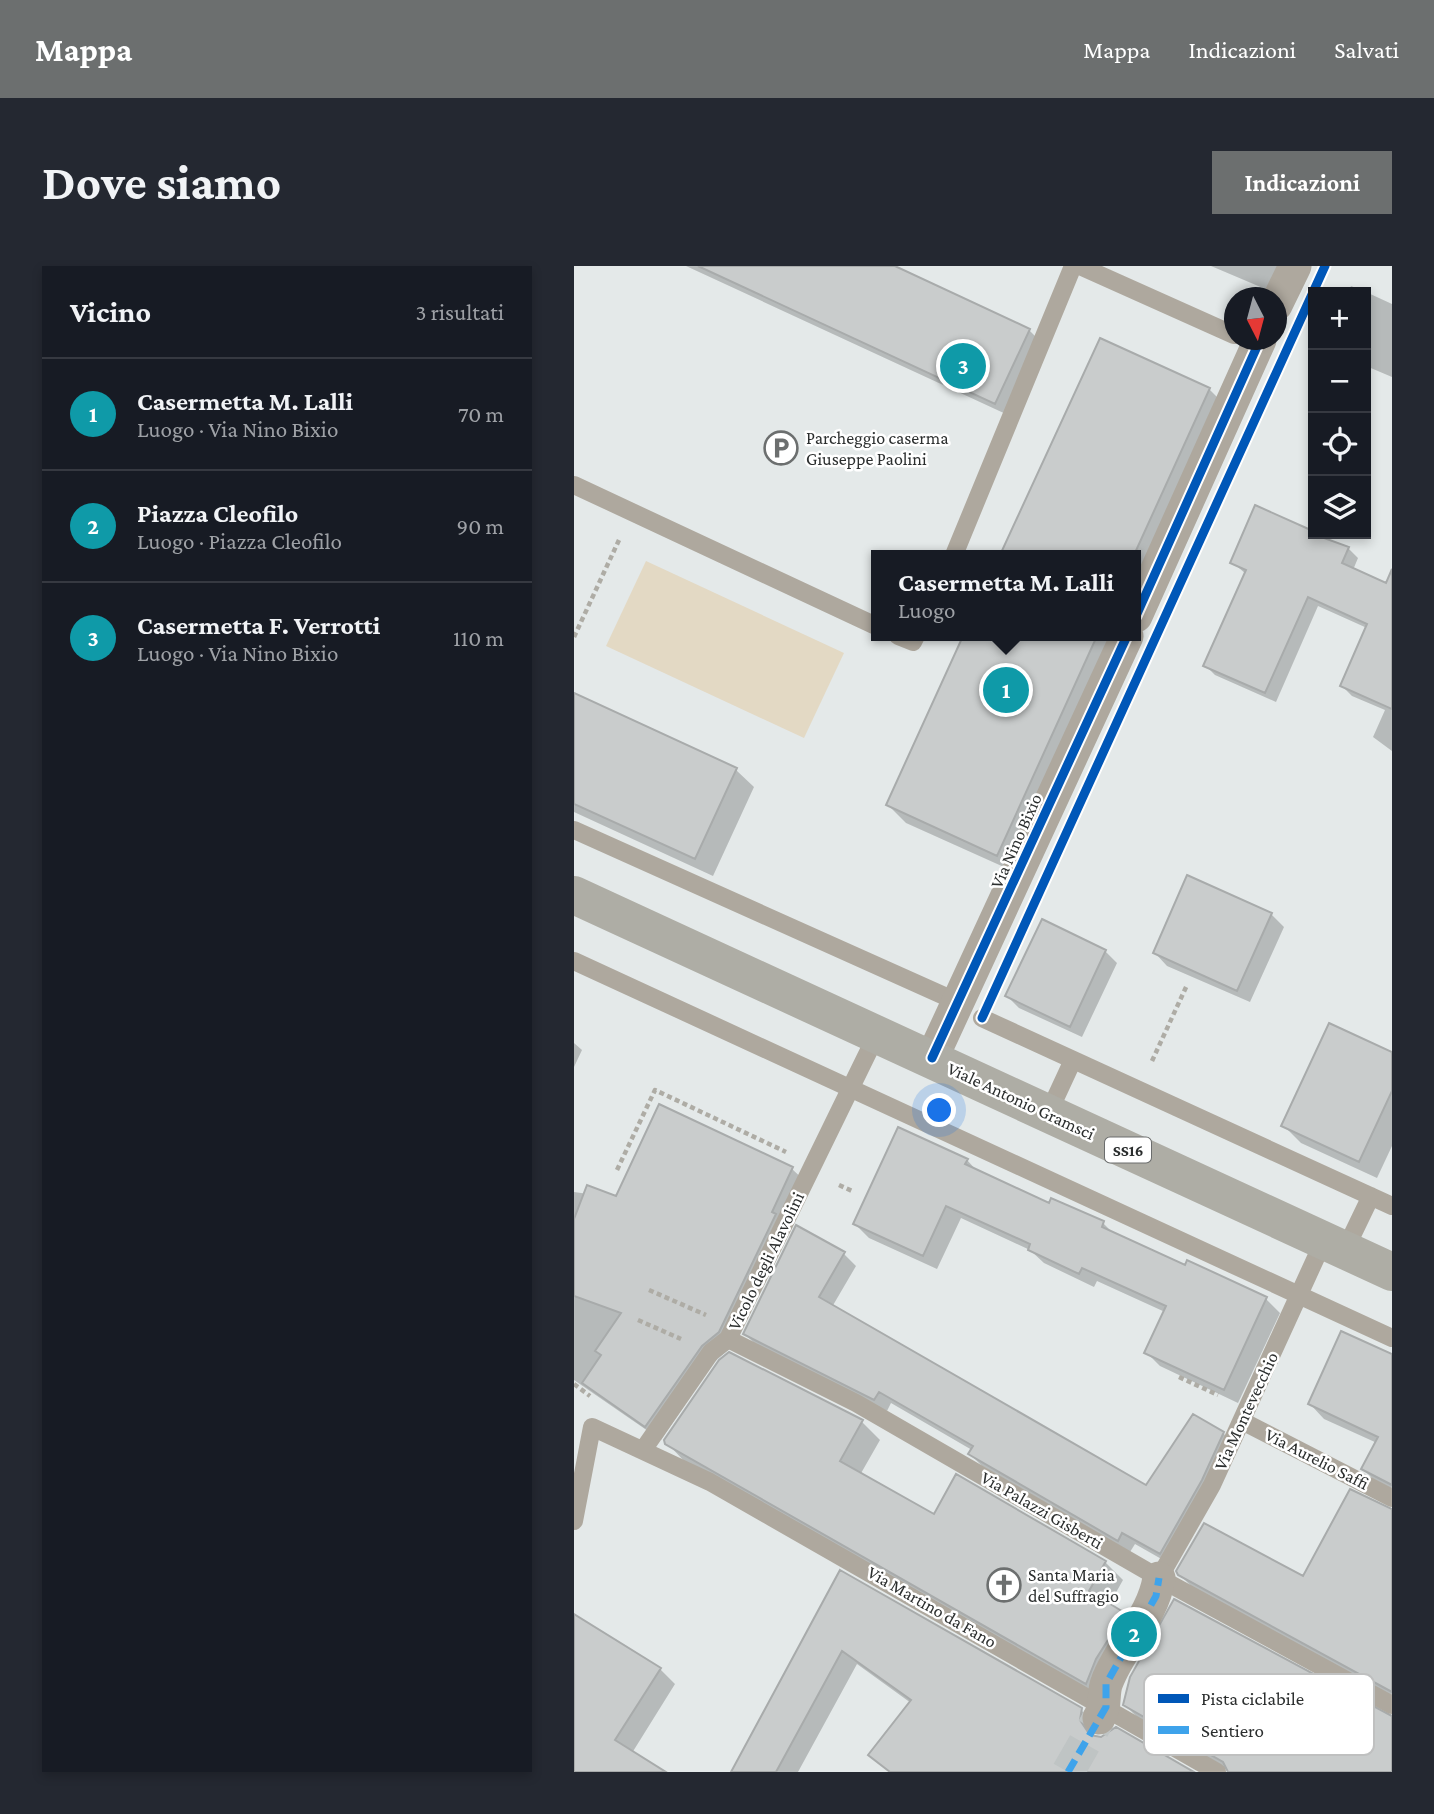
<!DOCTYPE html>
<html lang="it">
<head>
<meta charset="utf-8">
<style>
	:root { --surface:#171b24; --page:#242831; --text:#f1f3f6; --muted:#9ea1a6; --line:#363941; --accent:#6c6f6f }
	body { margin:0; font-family:"Crimson Pro",serif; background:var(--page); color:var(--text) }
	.controls { position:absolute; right:21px; top:21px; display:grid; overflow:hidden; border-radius:0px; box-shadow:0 4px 10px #0003 }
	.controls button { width:63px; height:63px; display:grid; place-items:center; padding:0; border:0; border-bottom:2px solid var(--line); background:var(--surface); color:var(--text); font:35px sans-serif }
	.compass { position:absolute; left:650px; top:21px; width:63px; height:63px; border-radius:50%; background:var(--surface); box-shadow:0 4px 10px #0003; rotate:174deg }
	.you { position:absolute; left:366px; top:845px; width:24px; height:24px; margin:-18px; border:5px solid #fff; border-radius:50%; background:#1a73e8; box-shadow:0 0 0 10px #1a73e833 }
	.badge { display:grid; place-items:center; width:46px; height:46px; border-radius:50%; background:var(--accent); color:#fff; font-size:23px; font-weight:700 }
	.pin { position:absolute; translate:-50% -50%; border:4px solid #fff; box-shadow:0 2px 7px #0006 }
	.popup { position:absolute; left:297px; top:284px; width:270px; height:91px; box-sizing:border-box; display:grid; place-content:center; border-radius:0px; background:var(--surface); filter:drop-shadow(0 2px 5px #0005); font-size:23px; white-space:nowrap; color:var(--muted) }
	.popup b { font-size:26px; color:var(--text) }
	.popup::after { content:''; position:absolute; left:50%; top:100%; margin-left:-14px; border:14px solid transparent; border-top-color:var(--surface) }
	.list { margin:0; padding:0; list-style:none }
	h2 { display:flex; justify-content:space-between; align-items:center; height:91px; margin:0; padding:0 28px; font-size:30px }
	h2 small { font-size:23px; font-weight:400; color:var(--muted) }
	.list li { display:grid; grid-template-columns:46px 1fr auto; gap:21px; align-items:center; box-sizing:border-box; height:112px; padding:0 28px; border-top:2px solid var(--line) }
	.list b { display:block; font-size:26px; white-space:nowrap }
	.list p { margin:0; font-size:23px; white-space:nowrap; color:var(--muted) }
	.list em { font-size:23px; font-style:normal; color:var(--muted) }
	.icon { flex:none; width:38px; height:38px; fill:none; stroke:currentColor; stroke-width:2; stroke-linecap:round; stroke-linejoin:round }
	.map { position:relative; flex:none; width:818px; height:1506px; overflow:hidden; border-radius:0px }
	header { display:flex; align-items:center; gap:42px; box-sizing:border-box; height:98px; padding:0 35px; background:var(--accent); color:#fff }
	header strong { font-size:33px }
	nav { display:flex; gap:38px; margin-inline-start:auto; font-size:24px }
	.intro { display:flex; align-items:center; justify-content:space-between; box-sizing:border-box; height:168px; padding:0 42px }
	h1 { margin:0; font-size:49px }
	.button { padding:18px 32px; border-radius:0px; background:var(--accent); color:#fff; font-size:24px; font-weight:700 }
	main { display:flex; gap:42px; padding:0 42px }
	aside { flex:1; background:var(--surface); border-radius:0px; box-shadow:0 4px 10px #0003 }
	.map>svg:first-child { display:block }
	.green { fill:#e3d9c4 }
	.shadow { fill:#0003 }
	.building { fill:#c9cccc; stroke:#a8abab; stroke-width:2 }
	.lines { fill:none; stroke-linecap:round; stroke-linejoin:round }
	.street-tunnel { stroke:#bfc4c4; stroke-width:33; stroke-dasharray:33 17; stroke-linecap:butt }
	.path { stroke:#aeaca5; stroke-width:4.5; stroke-dasharray:5 3.5; stroke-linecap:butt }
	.lane { stroke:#aea89e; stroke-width:18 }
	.street { stroke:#aea89e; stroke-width:33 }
	.primary { stroke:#aeada5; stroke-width:38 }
	.quiet { stroke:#3ea3eb; stroke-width:7; stroke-dasharray:14 7; stroke-linecap:butt }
	.cycleway-casing { stroke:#fff; stroke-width:13 }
	.cycleway { stroke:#0057b8; stroke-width:9 }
	.labels { text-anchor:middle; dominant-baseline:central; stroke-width:5; stroke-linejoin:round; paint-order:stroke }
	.shield { fill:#fff; stroke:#6b6d6d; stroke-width:2 }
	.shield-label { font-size:16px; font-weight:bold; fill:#2b2e2e }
	.poi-label { font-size:18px; fill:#2b2e2e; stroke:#fff; text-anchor:start }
	.street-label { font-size:18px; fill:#2b2e2e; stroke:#fff }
	.key { fill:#fff; stroke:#bfc0c0; stroke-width:2 }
	.key-label { font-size:19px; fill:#2b2e2e }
</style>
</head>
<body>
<header>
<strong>Mappa</strong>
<nav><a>Mappa</a><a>Indicazioni</a><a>Salvati</a></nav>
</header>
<div class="intro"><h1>Dove siamo</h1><a class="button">Indicazioni</a></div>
<main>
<aside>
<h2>Vicino<small>3 risultati</small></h2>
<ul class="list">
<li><span class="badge" style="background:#0f9aa8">1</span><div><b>Casermetta M. Lalli</b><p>Luogo · Via Nino Bixio</p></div><em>70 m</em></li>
<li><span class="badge" style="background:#0f9aa8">2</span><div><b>Piazza Cleofilo</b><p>Luogo · Piazza Cleofilo</p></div><em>90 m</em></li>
<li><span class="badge" style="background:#0f9aa8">3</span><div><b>Casermetta F. Verrotti</b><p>Luogo · Via Nino Bixio</p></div><em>110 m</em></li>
</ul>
</aside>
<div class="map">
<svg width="818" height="1506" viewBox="0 0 818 1506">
	<rect width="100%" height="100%" fill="#e4e9e9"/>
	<path class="green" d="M72 295 270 387 230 472 32 380Z"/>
	<path class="shadow" d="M112 0H317L455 64 468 77 434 149Z
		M637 0H707L696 25Z
		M777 20 792 26H774Z
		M792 26 818 38V111L792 100Z
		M527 74 635 123 653 141 562 341V289H428Z
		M682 241 774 282 784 292 779 304 818 321V485L799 471 811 444 778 430 768 420 793 362 744 340 702 436 641 409 631 399 672 308 658 296Z
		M392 370H548L441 606 332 557 314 539Z
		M0 429 162 504 180 521 139 610 0 546Z
		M697 648 710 661 676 736 593 700 581 687Z
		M531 685 543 697 508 771 445 742 433 730Z
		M0 777 8 784 0 801Z
		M818 788V880L803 912 727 877 710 860Z
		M86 840 218 903 233 917 159 1080 139 1097 87 1174 0 1114V926L43 932Z
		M393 894 404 906 476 939 529 957 541 969 611 1001 692 1033 706 1047 664 1137 586 1100 572 1086 591 1046 523 1015 520 1021 470 997 456 984 387 952 363 1003 295 972 281 958Z
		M270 988 282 1000 258 1041 573 1221 649 1167 661 1179 598 1299 561 1278 556 1286 408 1200 396 1188 398 1184 317 1137 313 1145 183 1080 171 1068Z
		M155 1088 288 1156 306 1174 286 1209 360 1250 383 1211 531 1296 549 1314 535 1339 549 1348 567 1366 531 1435 111 1196 93 1177Z
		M818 1091V1225L804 1218 789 1203 803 1177 750 1153 736 1138Z
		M818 1244V1431L621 1324 605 1308 730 1312Z
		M267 1306 507 1444 522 1459 520 1470 527 1473 542 1463 617 1506H315L297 1489 337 1437 283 1398 224 1506H159Z
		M0 1350 86 1403 101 1418 58 1487 89 1506H0Z
		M551 1439 818 1451V1506H656L566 1454Z"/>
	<path class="building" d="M124 0H321L456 63 421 138Z
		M526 72 636 122 560 289H426Z
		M681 239 739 265V268L775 281 768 297 812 317 818 303V443L766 420 793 358 734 331 691 427 629 400 672 304 656 297Z
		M389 370H523L423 590 312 539Z
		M0 427 163 502 121 593 0 538Z
		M613 609 698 647 663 725 579 687Z
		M468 653 532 684 496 761 431 730Z
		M755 757 818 786V825L785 896 707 860Z
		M85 838 219 901 198 946 202 948 145 1066 128 1080 71 1161 8 1117 27 1089 21 1085 47 1047 0 1030V953L13 919 42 930Z
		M324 861 394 893 391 898 475 937 477 932 530 955 528 961 611 999 613 994 693 1031 650 1124 570 1087 592 1040 508 1002 505 1008 454 984 456 978 372 940 349 990 279 958Z
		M222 959 271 986 245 1031 572 1219 619 1148 650 1166 628 1214 586 1288 548 1267 544 1275 394 1188 399 1180 305 1126 300 1134 169 1068Z
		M767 1065 818 1088V1219L787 1203 804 1171 734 1138Z
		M155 1086 289 1154 266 1195 360 1248 382 1208 532 1295 515 1325 551 1347 522 1393 512 1418 91 1178 90 1174 145 1094Z
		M776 1223 818 1243V1426L604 1309 602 1305 630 1257 729 1310Z
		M266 1304 508 1442 506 1454 516 1469 527 1471 542 1461 620 1506H316L294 1489 337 1434 268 1385 202 1506H157Z
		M600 1333 818 1450V1506H654L649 1496 549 1439 556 1411Z
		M0 1348 87 1402 41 1474 92 1506H0Z"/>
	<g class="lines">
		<path class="street-tunnel" d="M494 1506 525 1452"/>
		<path class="path" d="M0 371 45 274
			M578 795 613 719
			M43 904 81 824 212 886
			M265 919 278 925
			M75 1024 132 1049
			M64 1054 107 1073
			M605 1111 644 1129
			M0 1118 16 1130"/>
		<path class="lane" d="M506 0 660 69
			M0 219 302 360
			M380 289 499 0
			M324 370 339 376 342 370
			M0 564 386 737
			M0 695 818 1072
			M408 752 818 940
			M474 848 499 794
			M771 984 797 930
			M154 1073 282 1137 585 1312 818 1439
			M668 1155 818 1232
			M69 1184 137 1086 154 1073 303 768
			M0 1255 18 1161 136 1216 643 1506
			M585 1312 638 1219 750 974"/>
		<path class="street" d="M702 39 721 0
			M562 350 686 74
			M358 792 553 370
			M525 1452C533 1439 528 1428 533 1416 547 1379 579 1351 585 1312"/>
		<path class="primary" d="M0 629 818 1006"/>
		<path class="quiet" d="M494 1506 532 1441V1418L582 1330 585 1312"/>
		<defs>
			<path id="cycleway" d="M562 350 686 74
				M408 752 751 0
				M358 792 553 370"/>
		</defs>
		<use href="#cycleway" class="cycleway-casing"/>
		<use href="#cycleway" class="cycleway"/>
	</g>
	<defs>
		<symbol id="parking-ring" viewBox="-11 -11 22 22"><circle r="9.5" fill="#fff" stroke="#6c6f6f" stroke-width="1.5"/><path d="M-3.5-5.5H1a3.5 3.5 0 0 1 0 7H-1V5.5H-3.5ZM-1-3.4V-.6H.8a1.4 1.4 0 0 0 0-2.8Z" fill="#6c6f6f"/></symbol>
		<symbol id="church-ring" viewBox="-11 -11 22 22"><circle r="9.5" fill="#fff" stroke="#6c6f6f" stroke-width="1.5"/><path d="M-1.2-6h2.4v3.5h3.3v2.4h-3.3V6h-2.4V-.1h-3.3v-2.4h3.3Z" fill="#6c6f6f"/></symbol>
	</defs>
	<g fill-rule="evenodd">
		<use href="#parking-ring" x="188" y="163" width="38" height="38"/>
		<use href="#church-ring" x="411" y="1300" width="38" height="38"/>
	</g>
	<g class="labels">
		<rect class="shield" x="531" y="871.5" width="46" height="25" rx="5"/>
		<g class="shield-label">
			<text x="554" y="884">SS16</text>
		</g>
		<g class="poi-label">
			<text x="232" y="172">Parcheggio caserma<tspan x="232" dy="21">Giuseppe Paolini</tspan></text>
			<text x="454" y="1309">Santa Maria<tspan x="454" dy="21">del Suffragio</tspan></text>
		</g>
		<g class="street-label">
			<text transform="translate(442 575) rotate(-66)">Via Nino Bixio</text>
			<text transform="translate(447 835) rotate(25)">Viale Antonio Gramsci</text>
			<text transform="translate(192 995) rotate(-64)">Vicolo degli Alavolini</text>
			<text transform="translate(672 1145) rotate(-65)">Via Montevecchio</text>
			<text transform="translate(743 1193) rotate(27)">Via Aurelio Saffi</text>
			<text transform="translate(468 1244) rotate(30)">Via Palazzi Gisberti</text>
			<text transform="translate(358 1341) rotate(30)">Via Martino da Fano</text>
		</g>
	</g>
	<rect x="570" y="1408" width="230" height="81" rx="10" class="key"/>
	<rect x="584" y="1428" width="31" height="9" fill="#0057b8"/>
	<rect x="584" y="1460" width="31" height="8" fill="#3ea3eb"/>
	<g class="key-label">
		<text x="627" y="1439">Pista ciclabile</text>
		<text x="627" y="1471">Sentiero</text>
	</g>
</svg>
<div class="controls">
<button>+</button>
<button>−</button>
<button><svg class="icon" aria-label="locate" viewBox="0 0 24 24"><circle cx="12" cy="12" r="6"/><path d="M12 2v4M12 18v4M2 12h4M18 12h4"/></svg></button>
<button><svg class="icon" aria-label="layers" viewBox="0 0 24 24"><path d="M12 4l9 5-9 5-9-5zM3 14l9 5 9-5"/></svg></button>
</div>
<svg class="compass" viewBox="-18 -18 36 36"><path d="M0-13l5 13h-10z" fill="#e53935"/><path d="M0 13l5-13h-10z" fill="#9ea1a6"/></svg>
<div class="you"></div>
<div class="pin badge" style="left:432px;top:424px;background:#0f9aa8">1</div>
<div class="popup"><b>Casermetta M. Lalli</b>Luogo</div>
<div class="pin badge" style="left:560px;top:1368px;background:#0f9aa8">2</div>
<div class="pin badge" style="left:389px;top:100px;background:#0f9aa8">3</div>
</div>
</main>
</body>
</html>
